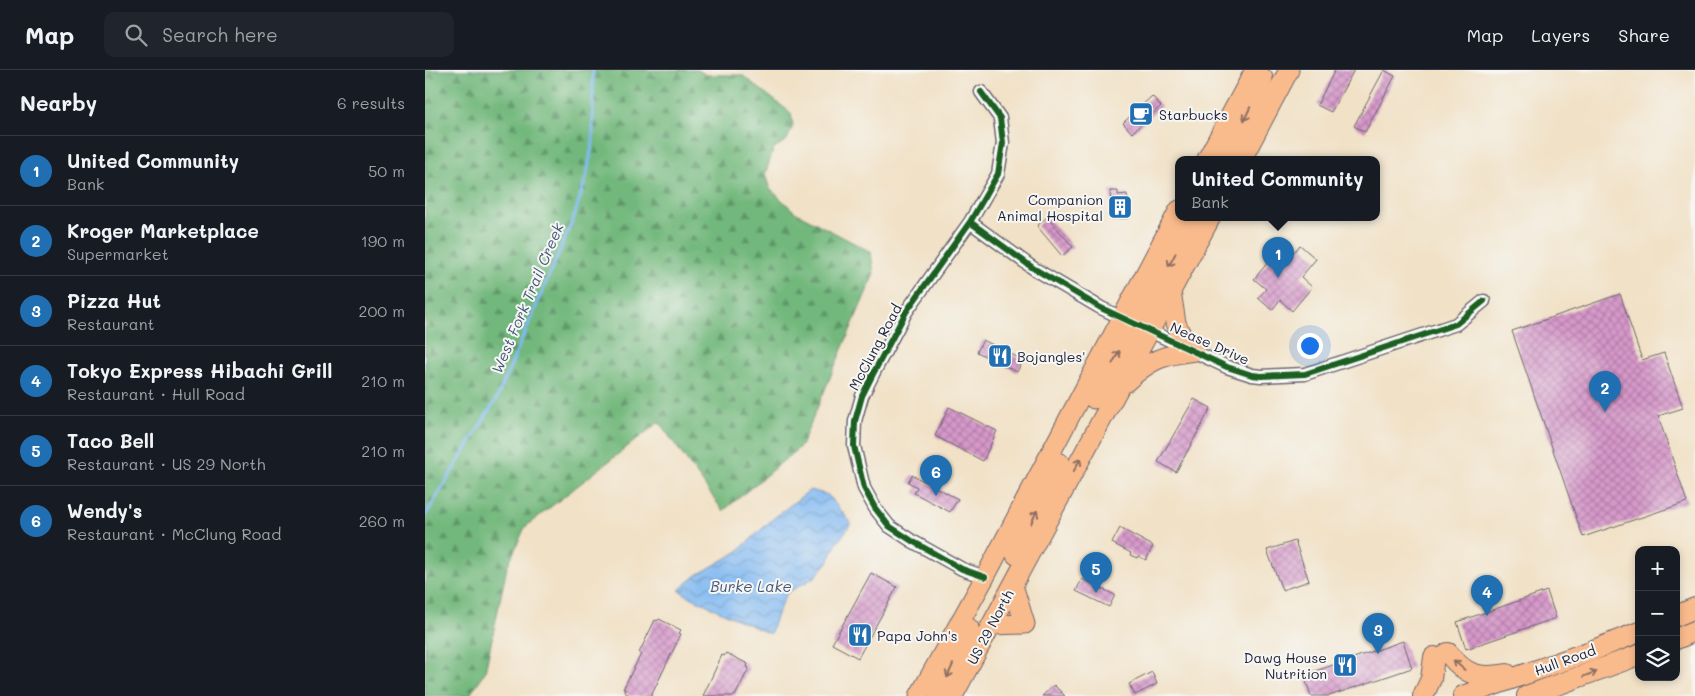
<!DOCTYPE html>
<html lang="en">
<head>
<meta charset="utf-8">
<style>
	:root { --surface:#171b24; --page:#20242c; --text:#f1f3f6; --muted:#9ea1a6; --line:#363941; --accent:#1f6fb2 }
	body { margin:0; font-family:Mali,sans-serif; background:var(--page); color:var(--text) }
	.controls { position:absolute; right:15px; bottom:15px; display:grid; overflow:hidden; border-radius:10px; box-shadow:0 2px 8px #0003 }
	.controls button { width:45px; height:45px; display:grid; place-items:center; padding:0; border:0; border-bottom:1px solid var(--line); background:var(--surface); color:var(--text); font:25px sans-serif }
	.you { position:absolute; left:884px; top:275px; width:18px; height:18px; margin:-12px; border:4px solid #fff; border-radius:50%; background:#1a73e8; box-shadow:0 0 0 8px #1a73e833 }
	.badge { display:grid; place-items:center; width:32px; height:32px; border-radius:50%; background:var(--accent); color:#fff; font-size:16px; font-weight:700 }
	.pin { position:absolute; translate:-50% -41px; filter:drop-shadow(0 1px 2px #0008) }
	.pin::after { content:''; position:absolute; top:26px; width:18px; height:15px; background:inherit; clip-path:polygon(0 0,100% 0,50% 100%) }
	.popup { position:absolute; left:750px; top:86px; width:205px; height:65px; box-sizing:border-box; display:grid; place-content:center; border-radius:10px; background:var(--surface); filter:drop-shadow(0 1px 4px #0005); font-size:16px; white-space:nowrap; color:var(--muted) }
	.popup b { font-size:19px; color:var(--text) }
	.popup::after { content:''; position:absolute; left:50%; top:100%; margin-left:-10px; border:10px solid transparent; border-top-color:var(--surface) }
	.list { margin:0; padding:0; list-style:none }
	h2 { display:flex; justify-content:space-between; align-items:center; height:65px; margin:0; padding:0 20px; font-size:21px }
	h2 small { font-size:16px; font-weight:400; color:var(--muted) }
	.list li { display:grid; grid-template-columns:32px 1fr auto; gap:15px; align-items:center; box-sizing:border-box; height:70px; padding:0 20px; border-top:1px solid var(--line) }
	.list b { display:block; font-size:19px; white-space:nowrap }
	.list p { margin:0; font-size:16px; white-space:nowrap; color:var(--muted) }
	.list em { font-size:16px; font-style:normal; color:var(--muted) }
	.icon { flex:none; width:28px; height:28px; fill:none; stroke:currentColor; stroke-width:2; stroke-linecap:round; stroke-linejoin:round }
	.map { position:relative; flex:none; width:1270px; height:626px; overflow:hidden }
	header { display:flex; align-items:center; gap:30px; box-sizing:border-box; height:70px; padding:0 25px; background:var(--surface); border-bottom:1px solid var(--line) }
	header strong { font-size:24px }
	nav { display:flex; gap:28px; margin-inline-start:auto; font-size:18px }
	.search { width:350px; height:45px; background:var(--page); display:flex; align-items:center; gap:12px; box-sizing:border-box; padding:0 18px; border-radius:10px; color:var(--muted); font-size:19px }
	main { display:flex }
	aside { flex:1; background:var(--surface) }
	.map>svg:first-child { display:block }
	.forest { fill:url(#forest-firs); stroke:#4a6d5c }
	.water { fill:url(#water-waves); stroke:#526e96 }
	.lines { fill:none; stroke-linecap:round; stroke-linejoin:round }
	.stream { stroke:#83baf2; stroke-width:3 }
	.building { fill:url(#building-cross-hatch) }
	.minor-casing { stroke:#6a656c; stroke-width:15 }
	.primary-casing { stroke:#6a656c; stroke-width:21 }
	.trunk-casing { stroke:#6a656c; stroke-width:22 }
	.minor { stroke:#fff; stroke-width:12 }
	.primary { stroke:#fabb8c; stroke-width:19 }
	.trunk { stroke:#fabb8c; stroke-width:20 }
	.cycleway-casing { stroke:#f6f6f2; stroke-width:9 }
	.cycleway { stroke:#1b5e20; stroke-width:6 }
	.oneway { stroke:#8e6e64 }
	.labels { text-anchor:middle; dominant-baseline:central; stroke-width:4; stroke-linejoin:round; paint-order:stroke }
	.poi-label { font-size:14px; fill:#22223b; stroke:#f6f6f2; text-anchor:start }
	.street-label { font-size:14px; fill:#22223b; stroke:#f6f6f2 }
	.water-label { font-size:15px; font-style:italic; fill:#44577b; stroke:#f6f6f2 }
</style>
</head>
<body>
<header>
<strong>Map</strong>
<div class="search"><svg class="icon" aria-label="search" viewBox="0 0 24 24"><circle cx="10" cy="10" r="6"/><path d="M15 15l6 6"/></svg>Search here</div>
<nav><a>Map</a><a>Layers</a><a>Share</a></nav>
</header>
<main>
<aside>
<h2>Nearby<small>6 results</small></h2>
<ul class="list">
<li><span class="badge">1</span><div><b>United Community</b><p>Bank</p></div><em>50 m</em></li>
<li><span class="badge">2</span><div><b>Kroger Marketplace</b><p>Supermarket</p></div><em>190 m</em></li>
<li><span class="badge">3</span><div><b>Pizza Hut</b><p>Restaurant</p></div><em>200 m</em></li>
<li><span class="badge">4</span><div><b>Tokyo Express Hibachi Grill</b><p>Restaurant · Hull Road</p></div><em>210 m</em></li>
<li><span class="badge">5</span><div><b>Taco Bell</b><p>Restaurant · US 29 North</p></div><em>210 m</em></li>
<li><span class="badge">6</span><div><b>Wendy's</b><p>Restaurant · McClung Road</p></div><em>260 m</em></li>
</ul>
</aside>
<div class="map">
<svg width="1270" height="626" viewBox="0 0 1270 626">
	<defs>
		<pattern id="forest-firs" width="22" height="20" patternUnits="userSpaceOnUse" patternTransform="scale(1.25)"><rect width="22" height="20" fill="#72b87c"/><path d="M5 1l3.5 6h-7zM16 11l3.5 6h-7z" fill="#5d9567"/></pattern>
		<pattern id="water-waves" width="16" height="10" patternUnits="userSpaceOnUse" patternTransform="scale(1.25)"><rect width="16" height="10" fill="#83baf2"/><path d="M0 5q4-4 8 0t8 0" fill="none" stroke="#6b97c5"/></pattern>
		<pattern id="building-cross-hatch" width="8" height="8" patternUnits="userSpaceOnUse" patternTransform="scale(1.25)"><rect width="8" height="8" fill="#d799ca"/><path d="M0 0l8 8M0 8l8-8" fill="none" stroke="#ae7ca5"/></pattern>
	</defs>
	<rect width="100%" height="100%" fill="#f6f6f2"/>
	<filter id="ink" filterUnits="userSpaceOnUse"><feTurbulence type="fractalNoise" baseFrequency=".02" numOctaves="2"/><feDisplacementMap in="SourceGraphic" scale="10" xChannelSelector="R" yChannelSelector="G"/><feConvolveMatrix kernelMatrix="1 2 1 2 8 2 1 2 1" color-interpolation-filters="sRGB"/></filter>
	<filter id="wash" filterUnits="userSpaceOnUse"><feTurbulence type="fractalNoise" baseFrequency=".0096" numOctaves="4" result="noise"/><feDisplacementMap in="SourceGraphic" scale="20" xChannelSelector="R" yChannelSelector="G"/><feGaussianBlur stdDeviation="1.12" result="paint"/><feColorMatrix in="noise" values="0 0 0 0 0 0 0 0 0 0 0 0 0 0 0 0 0 1.4 0 .05"/><feComposite in="paint" operator="in"/></filter>
	<g filter="url(#wash)">
		<rect width="100%" height="100%" fill="#f1e1c6"/>
		<path class="forest" d="M0 0H273L282 5H317L366 43 368 56 362 70 349 78 340 105 345 119 370 142 446 182 449 204 376 376 298 441 234 352 100 457 82 497 60 602 44 626H0Z"/>
		<path class="water" d="M385 420 403 425 426 453 411 475 403 492 390 507 362 523 352 544 345 564C321 553 297 543 274 531 266 527 260 525 254 520L272 505 312 482 350 447Z"/>
		<g class="lines">
			<path class="stream" d="M0 446 72 328 149 147 162 104 168 71V0"/>
		</g>
		<g id="blocks">
			<path class="building" d="M910 0H929L906 42 892 35Z
				M959 0 970 6 940 62 929 56Z
				M727 26 736 36 707 63 698 53Z
				M685 121H693V125L702 124 704 148 687 149Z
				M622 147 648 177 637 186 612 156Z
				M875 175 891 189 876 207 887 217 867 241 855 230 847 240 833 228 841 219 829 209 849 185 859 193Z
				M1195 224 1217 290 1239 283 1258 338 1233 346 1262 432 1158 467 1087 261Z
				M558 270 598 290 592 302 552 282Z
				M769 329 786 338 751 402 733 392Z
				M524 337 572 361 558 391 510 366Z
				M487 405 533 429 525 442 489 423 492 417 483 412Z
				M695 458 728 476 721 490 713 486 712 488 705 485 706 483 687 473Z
				M870 471 884 511 857 520 842 480Z
				M446 503 472 517 433 588 407 574Z
				M657 509 690 525 684 537 651 521Z
				M1122 521 1131 548 1041 579 1032 552Z
				M234 549 256 560 254 563 256 564 226 626H206L199 622 200 619H198L215 586 216 584 214 583 230 550 232 551Z
				M978 571 987 598 904 626H886L879 605Z
				M301 583 323 594 322 597 324 598 310 626H278L297 585 299 586Z
				M727 602 732 614 710 625 704 614Z
				M629 615 640 626H617Z"/>
		</g>
	</g>
	<g filter="url(#ink)">
		<use href="#blocks" fill-opacity="0" stroke="#6a656c" stroke-width="1"/>
		<g class="lines">
			<defs>
				<path id="minor" d="M556 22 575 48 578 73 573 104 545 152 481 242 449 302 437 326 430 351 429 376 439 418 450 438 464 456 487 471 537 499 560 507
					M545 152 608 198 676 238 802 297 827 305 836 306 880 304 1031 254 1059 231"/>
				<path id="primary" d="M782 89 830 0
					M800 89 838 8
					M817 89 864 0
					M746 221 751 253 762 277
					M701 312C726 289 738 285 770 281
					M669 329 693 283 728 225 769 147
					M591 485 635 393
					M566 555 600 554 588 515
					M494 626 560 507 754 140
					M514 626 544 558
					M528 626 786 147"/>
				<path id="trunk" d="M1251 546 1270 538
					M1251 569 1270 561
					M1023 583C1041 606 1054 609 1082 604
					M998 626 1006 609 1009 587
					M1038 626 1166 581 1214 562
					M1102 626 1214 585"/>
			</defs>
			<use href="#minor" class="minor-casing"/>
			<use href="#primary" class="primary-casing"/>
			<use href="#trunk" class="trunk-casing"/>
			<use href="#minor" class="minor"/>
			<use href="#primary" class="primary"/>
			<use href="#trunk" class="trunk"/>
			<defs>
				<path id="cycleway" d="M556 22 575 48 578 73 573 104 545 152 481 242 449 302 437 326 430 351 429 376 439 418 450 438 464 456 487 471 537 499 560 507
					M545 152 608 198 676 238 802 297 827 305 836 306 880 304 1031 254 1059 231"/>
			</defs>
			<use href="#cycleway" class="cycleway-casing"/>
			<use href="#cycleway" class="cycleway"/>
		</g>
		<defs><path id="oneway-shaft" d="M-6 0H5M1.5-3L5.5 0L1.5 3" fill="none" stroke-width="1.6" stroke-linecap="round" stroke-linejoin="round" transform="scale(1.25)"/></defs>
		<g class="oneway">
			<use href="#oneway-shaft" transform="translate(822 44) rotate(115)"/>
			<use href="#oneway-shaft" transform="translate(747 190) rotate(118)"/>
			<use href="#oneway-shaft" transform="translate(691 287) rotate(-62)"/>
			<use href="#oneway-shaft" transform="translate(652 395) rotate(-62)"/>
			<use href="#oneway-shaft" transform="translate(609 447) rotate(-65)"/>
			<use href="#oneway-shaft" transform="translate(1034 595) rotate(-139)"/>
			<use href="#oneway-shaft" transform="translate(525 601) rotate(114)"/>
			<use href="#oneway-shaft" transform="translate(1165 604) rotate(-21)"/>
		</g>
	</g>
	<defs>
		<symbol id="cafe-square" viewBox="-11 -11 22 22"><rect x="-9" y="-9" width="18" height="18" rx="4" fill="#1f6fb2" stroke="#f6f6f2"/><path d="M-5.5-4.5H6V0H3Q3 3.5 0 3.5H-2.5Q-5.5 3.5-5.5 0ZM3-3.2v2h1.7v-2ZM-6 4.5H4V6H-6Z" fill="#fff"/></symbol>
		<symbol id="building-square" viewBox="-11 -11 22 22"><rect x="-9" y="-9" width="18" height="18" rx="4" fill="#1f6fb2" stroke="#f6f6f2"/><path d="M-4-6H4V6H1V3H-1V6H-4ZM-2.5-4.3h1.7v1.8h-1.7ZM.8-4.3h1.7v1.8H.8ZM-2.5-1h1.7V.8h-1.7ZM.8-1h1.7V.8H.8Z" fill="#fff"/></symbol>
		<symbol id="restaurant-square" viewBox="-11 -11 22 22"><rect x="-9" y="-9" width="18" height="18" rx="4" fill="#1f6fb2" stroke="#f6f6f2"/><path d="M-5-6h1v4h1v-4h1v4h1v-4h1v5L-1.5 .5V6h-2V.5L-5-1ZM5-6V6H3V1.5H1.5Q1.5-4 5-6Z" fill="#fff"/></symbol>
	</defs>
	<g fill-rule="evenodd">
		<use href="#cafe-square" x="702" y="30" width="28" height="28"/>
		<use href="#building-square" x="681" y="123" width="28" height="28"/>
		<use href="#restaurant-square" x="561" y="272" width="28" height="28"/>
		<use href="#restaurant-square" x="421" y="551" width="28" height="28"/>
		<use href="#restaurant-square" x="906" y="581" width="28" height="28"/>
	</g>
	<g class="labels">
		<g class="poi-label">
			<text x="734" y="44">Starbucks</text>
			<text x="678" y="129" text-anchor="end">Companion<tspan x="678" dy="16">Animal Hospital</tspan></text>
			<text x="592" y="286">Bojangles'</text>
			<text x="452" y="565">Papa John's</text>
			<text x="902" y="587" text-anchor="end">Dawg House<tspan x="902" dy="16">Nutrition</tspan></text>
		</g>
		<g class="street-label">
			<text transform="translate(785 273) rotate(24)">Nease Drive</text>
			<text transform="translate(450 277) rotate(-62)">McClung Road</text>
			<text transform="translate(565 557) rotate(-62)">US 29 North</text>
			<text transform="translate(1140 590) rotate(-20)">Hull Road</text>
		</g>
		<g class="water-label">
			<text transform="translate(102 228) rotate(-67)">West Fork Trail Creek</text>
			<text x="326" y="516">Burke Lake</text>
		</g>
	</g>
</svg>
<div class="controls">
<button>+</button>
<button>−</button>
<button><svg class="icon" aria-label="layers" viewBox="0 0 24 24"><path d="M12 4l9 5-9 5-9-5zM3 14l9 5 9-5"/></svg></button>
</div>
<div class="you"></div>
<div class="pin badge" style="left:853px;top:208px">1</div>
<div class="popup"><b>United Community</b>Bank</div>
<div class="pin badge" style="left:1180px;top:342px">2</div>
<div class="pin badge" style="left:953px;top:584px">3</div>
<div class="pin badge" style="left:1062px;top:546px">4</div>
<div class="pin badge" style="left:671px;top:523px">5</div>
<div class="pin badge" style="left:511px;top:426px">6</div>
</div>
</main>
</body>
</html>
